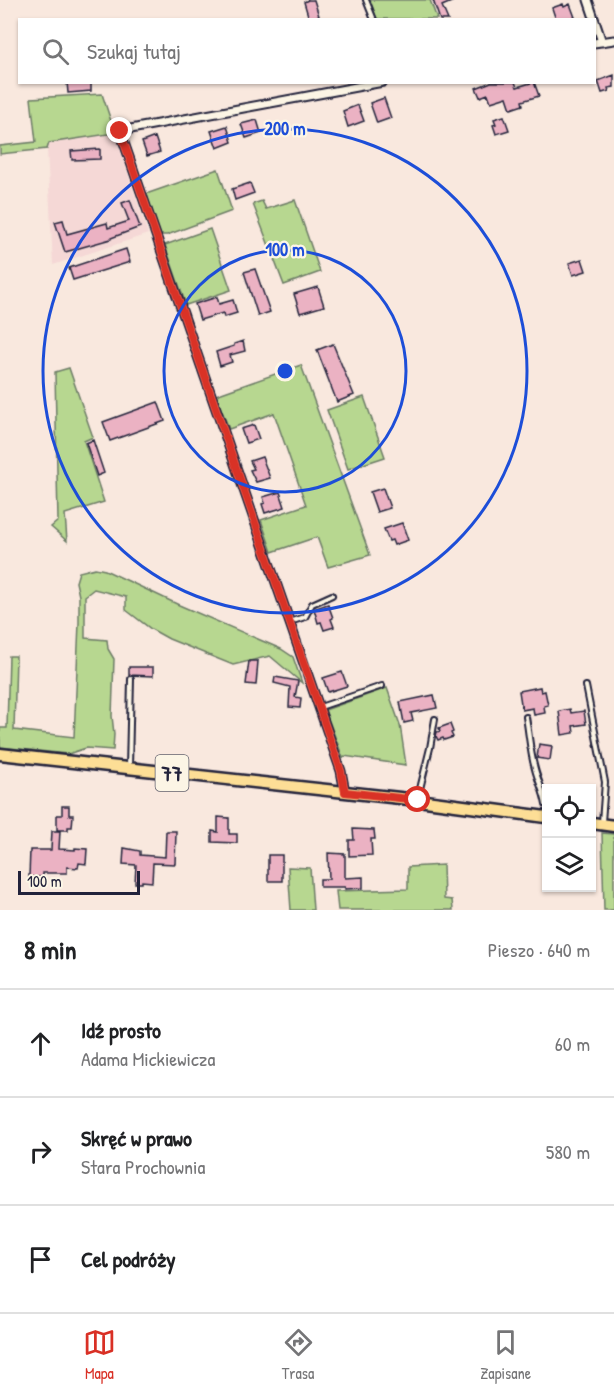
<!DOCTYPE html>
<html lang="pl">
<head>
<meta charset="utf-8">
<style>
	:root { --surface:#fff; --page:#f6f6f6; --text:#202124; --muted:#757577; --line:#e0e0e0; --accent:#d93025 }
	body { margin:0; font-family:"Patrick Hand",sans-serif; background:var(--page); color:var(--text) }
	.controls { position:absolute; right:18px; bottom:18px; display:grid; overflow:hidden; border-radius:0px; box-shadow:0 2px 4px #0004 }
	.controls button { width:54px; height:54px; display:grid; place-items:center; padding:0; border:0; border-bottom:2px solid var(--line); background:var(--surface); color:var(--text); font:30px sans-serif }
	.scale { position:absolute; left:18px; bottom:15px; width:122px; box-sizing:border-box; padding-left:6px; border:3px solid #22223b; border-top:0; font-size:16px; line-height:21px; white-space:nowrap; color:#22223b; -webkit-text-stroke:4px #fcf5e5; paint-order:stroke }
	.stop { position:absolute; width:18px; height:18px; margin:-14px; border:4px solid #d93025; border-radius:50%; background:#fff }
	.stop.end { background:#d93025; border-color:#fff; box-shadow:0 2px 6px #0008 }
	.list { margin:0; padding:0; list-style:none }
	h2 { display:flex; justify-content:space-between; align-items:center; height:78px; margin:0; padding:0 24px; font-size:26px }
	h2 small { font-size:20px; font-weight:400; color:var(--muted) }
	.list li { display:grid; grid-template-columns:39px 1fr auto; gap:18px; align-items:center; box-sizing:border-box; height:108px; padding:0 24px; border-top:2px solid var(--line) }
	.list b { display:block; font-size:22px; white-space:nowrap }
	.list p { margin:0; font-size:20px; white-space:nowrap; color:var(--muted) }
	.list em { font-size:20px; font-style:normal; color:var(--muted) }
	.icon { flex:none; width:33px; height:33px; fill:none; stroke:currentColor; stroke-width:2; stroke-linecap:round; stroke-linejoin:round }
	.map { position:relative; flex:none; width:614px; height:910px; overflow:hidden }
	.search { position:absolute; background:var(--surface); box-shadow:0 2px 4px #0004; left:18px; right:18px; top:18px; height:66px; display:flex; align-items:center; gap:15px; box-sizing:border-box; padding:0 21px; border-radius:0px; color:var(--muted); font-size:22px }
	.sheet { height:402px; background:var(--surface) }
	nav { display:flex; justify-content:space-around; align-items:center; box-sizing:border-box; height:84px; border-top:2px solid var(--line); background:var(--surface); font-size:16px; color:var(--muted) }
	nav a { display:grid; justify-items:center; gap:3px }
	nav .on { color:var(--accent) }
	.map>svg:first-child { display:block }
	.built { fill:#f5d8d6 }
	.green { fill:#b7d790; stroke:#6c7c66; stroke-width:1.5 }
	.building { fill:#ebb2c3; stroke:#22223b; stroke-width:1.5 }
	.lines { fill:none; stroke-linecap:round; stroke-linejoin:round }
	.service-casing { stroke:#22223b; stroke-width:8 }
	.minor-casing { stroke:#22223b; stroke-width:11 }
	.primary-casing { stroke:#22223b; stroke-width:15 }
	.service { stroke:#fcf5e5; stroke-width:4 }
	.minor { stroke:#fcf5e5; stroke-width:7 }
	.primary { stroke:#fdde96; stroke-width:10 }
	.route { stroke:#d93025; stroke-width:8 }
	.ring { fill:none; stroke:#1d4ed8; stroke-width:3 }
	.labels { text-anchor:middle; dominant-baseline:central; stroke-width:4.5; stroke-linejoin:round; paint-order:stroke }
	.shield { fill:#fcf5e5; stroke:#63616e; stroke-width:1.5 }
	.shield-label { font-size:21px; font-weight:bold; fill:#22223b }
	.centre { fill:#1d4ed8; stroke:#fcf5e5; stroke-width:3 }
	.ring-label { font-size:18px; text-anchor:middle; font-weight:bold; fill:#1d4ed8; stroke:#fcf5e5; stroke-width:4.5; stroke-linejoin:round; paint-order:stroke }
</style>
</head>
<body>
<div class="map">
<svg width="614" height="910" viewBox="0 0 614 910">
	<rect width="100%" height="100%" fill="#f9e8de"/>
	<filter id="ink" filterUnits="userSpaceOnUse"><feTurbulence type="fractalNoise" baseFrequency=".0167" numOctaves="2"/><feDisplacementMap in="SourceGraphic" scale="12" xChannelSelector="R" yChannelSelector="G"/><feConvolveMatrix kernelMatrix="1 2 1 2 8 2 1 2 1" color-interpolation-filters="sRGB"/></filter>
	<g filter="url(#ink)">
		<path class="built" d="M115 133 148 234 53 265 47 149 49 143Z"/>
		<path class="green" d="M370 0H430L437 19H377Z
			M102 94 115 133 49 143 47 149 0 154V146L36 142 31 98Z
			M218 169 232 211 167 235H159L146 194Z
			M295 200 320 272 284 285 253 204 262 201 266 209Z
			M210 229 231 290 186 305 165 245Z
			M301 365 370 555 328 567 317 537 272 552 261 520 306 505 274 413 229 429 216 395Z
			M69 368 93 437 84 441 104 502 65 514 67 541 51 527 58 521 55 372Z
			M364 397 385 457 348 469 327 410Z
			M95 568 105 570 179 605 281 649 293 657 302 683 270 656 233 665 169 639 151 629 126 610V597L94 589 85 596V638L107 640 108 649 114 659 112 716 114 734 113 750 86 748 68 754 0 747V728H7L9 656H16L14 730 74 737 79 623V596L76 582 79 572Z
			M387 688 400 725 406 765 344 756 343 758 325 710Z
			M602 833 614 834V910H604Z
			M443 865 444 899 452 900 453 910H338L336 891 408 889V867Z
			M288 867 310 868 313 910H291Z"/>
		<path class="building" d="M308 0H314L319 16 309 19 304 2Z
			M433 0H456L442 6 448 20H440Z
			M563 4 564 7 570 4 576 20H556L552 8Z
			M614 75V87L608 88 609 91 602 93 598 81Z
			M67 82H91V91L68 93Z
			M491 82H515L517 87 534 82 539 96 522 101 523 105 511 109 507 97 491 102 488 94 480 97 476 88Z
			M384 98 391 118 377 123 370 103Z
			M358 105 364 121 348 127 343 111Z
			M504 116 509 130 496 134 493 125 496 124 494 119Z
			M257 120 261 133 246 138 241 124Z
			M227 126 232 142 217 148 211 131Z
			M155 137 160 152 147 156 142 142Z
			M100 149V159L72 160 71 151Z
			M250 183 254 193 235 200 232 189Z
			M130 200 140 227 111 238V239L65 252 55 222 63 220 67 234 107 223 108 228 129 221 122 203Z
			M126 249 130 262 73 280 69 268Z
			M582 259 586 271 573 275 569 263Z
			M255 269 270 312 258 316 244 272Z
			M318 287 324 306 300 313 294 294Z
			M217 297 219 304 233 300 237 313 224 317 223 313 200 320 195 304Z
			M243 341 245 351 230 355 232 362 220 366 216 352 234 346V344Z
			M333 344 354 395 337 402 317 350Z
			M158 402 165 421 110 441 103 422Z
			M254 425 259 439 246 443 241 429Z
			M93 440 104 473 97 476 86 443Z
			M262 457 270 478 256 482 250 470 254 469 250 461Z
			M383 488 390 508 377 512 370 492Z
			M280 492 285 507 265 513 262 504 265 503 263 497Z
			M402 523 408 540 394 545 392 540 389 541 384 529Z
			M328 604 333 618 331 619 334 627 324 630 321 622 318 623 314 609Z
			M249 661H258L256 685 246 684Z
			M129 667H153V676L129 675Z
			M342 672 347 686 328 692 323 678Z
			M275 677 298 681 295 697 301 698 300 708 289 707 290 687 274 683Z
			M540 687 541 692 545 691 548 705 544 706 545 713 534 715 533 708 522 710 519 691Z
			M434 695 437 708 411 713 413 721 404 723 400 702Z
			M570 709 571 713 584 711 586 724 573 726 574 733 562 735 559 711Z
			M450 724 453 732 451 733 453 737 444 740 443 738 438 740 436 736 437 732 440 731 439 728Z
			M539 744 552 746 550 760 537 758Z
			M62 806H69V815H73L72 827H68V830H57V815H62Z
			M218 817 229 818V834H237V843L212 842V831L218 832Z
			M353 829 374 830 375 839H371L372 855 349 856V840H354Z
			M52 831H60L59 849 75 850V848L87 849 86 864 79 863 78 868 67 867V873H43V877H29L30 850H51Z
			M166 831H176L175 864 153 863 152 882 142 881V883H135L136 865 123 864 124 848 140 851V855L165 857Z
			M328 853 345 854V878L363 877V888L345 889V887H320V879H329Z
			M268 855H282V881H268Z"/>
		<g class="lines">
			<defs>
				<path id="service" d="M366 0 374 20
					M290 622 305 617 312 604 332 595
					M586 686 605 782 602 822
					M320 707 382 686
					M526 717C529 734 530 752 535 769 538 781 544 792 546 805
					M129 768 131 679
					M418 797 430 748 435 719"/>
				<path id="minor" d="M588 0 602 42
					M594 43 614 40
					M345 792 341 771 120 131 383 82"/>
				<path id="primary" d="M0 754 418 800 546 817
					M592 823 614 826"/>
			</defs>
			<use href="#service" class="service-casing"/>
			<use href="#minor" class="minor-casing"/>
			<use href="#primary" class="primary-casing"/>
			<use href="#service" class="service"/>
			<use href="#minor" class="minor"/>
			<use href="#primary" class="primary"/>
		</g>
	</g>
	<g class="lines" filter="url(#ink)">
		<path class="route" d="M120 131 341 771 345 792 418 800"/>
	</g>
	<g class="ring">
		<circle cx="285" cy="371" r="121"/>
		<circle cx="285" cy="371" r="242"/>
	</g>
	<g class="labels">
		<rect class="shield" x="155.5" y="755" width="33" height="36" rx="4.5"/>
		<g class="shield-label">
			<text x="172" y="773">77</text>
		</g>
	</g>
	<circle cx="285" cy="371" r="9" class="centre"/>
	<g class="ring-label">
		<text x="285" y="135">200 m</text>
		<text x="285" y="256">100 m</text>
	</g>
</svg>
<div class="controls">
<button><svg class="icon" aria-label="locate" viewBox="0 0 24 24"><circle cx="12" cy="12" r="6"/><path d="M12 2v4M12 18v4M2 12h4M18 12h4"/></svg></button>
<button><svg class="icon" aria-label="layers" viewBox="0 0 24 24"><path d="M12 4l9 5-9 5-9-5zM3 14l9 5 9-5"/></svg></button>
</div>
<div class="scale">100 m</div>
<div class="stop" style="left:418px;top:800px"></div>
<div class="stop end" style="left:120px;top:131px"></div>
<div class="search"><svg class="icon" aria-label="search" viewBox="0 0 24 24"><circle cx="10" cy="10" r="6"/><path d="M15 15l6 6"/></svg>Szukaj tutaj</div>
</div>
<section class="sheet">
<h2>8 min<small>Pieszo · 640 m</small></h2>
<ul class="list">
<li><svg class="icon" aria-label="ahead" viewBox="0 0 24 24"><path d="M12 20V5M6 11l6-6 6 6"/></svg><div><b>Idź prosto</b><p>Adama Mickiewicza</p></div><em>60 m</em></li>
<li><svg class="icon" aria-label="right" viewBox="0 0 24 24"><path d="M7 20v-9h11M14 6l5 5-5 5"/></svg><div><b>Skręć w prawo</b><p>Stara Prochownia</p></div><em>580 m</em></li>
<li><svg class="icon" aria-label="arrive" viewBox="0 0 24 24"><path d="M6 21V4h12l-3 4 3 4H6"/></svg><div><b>Cel podróży</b></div></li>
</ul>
</section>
<nav>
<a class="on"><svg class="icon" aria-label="map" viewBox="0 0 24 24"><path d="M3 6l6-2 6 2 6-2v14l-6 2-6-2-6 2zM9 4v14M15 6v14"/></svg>Mapa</a>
<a><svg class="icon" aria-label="directions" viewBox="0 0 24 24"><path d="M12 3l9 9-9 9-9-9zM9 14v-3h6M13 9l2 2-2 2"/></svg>Trasa</a>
<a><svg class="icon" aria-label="saved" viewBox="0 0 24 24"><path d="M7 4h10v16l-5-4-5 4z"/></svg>Zapisane</a>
</nav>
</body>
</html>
